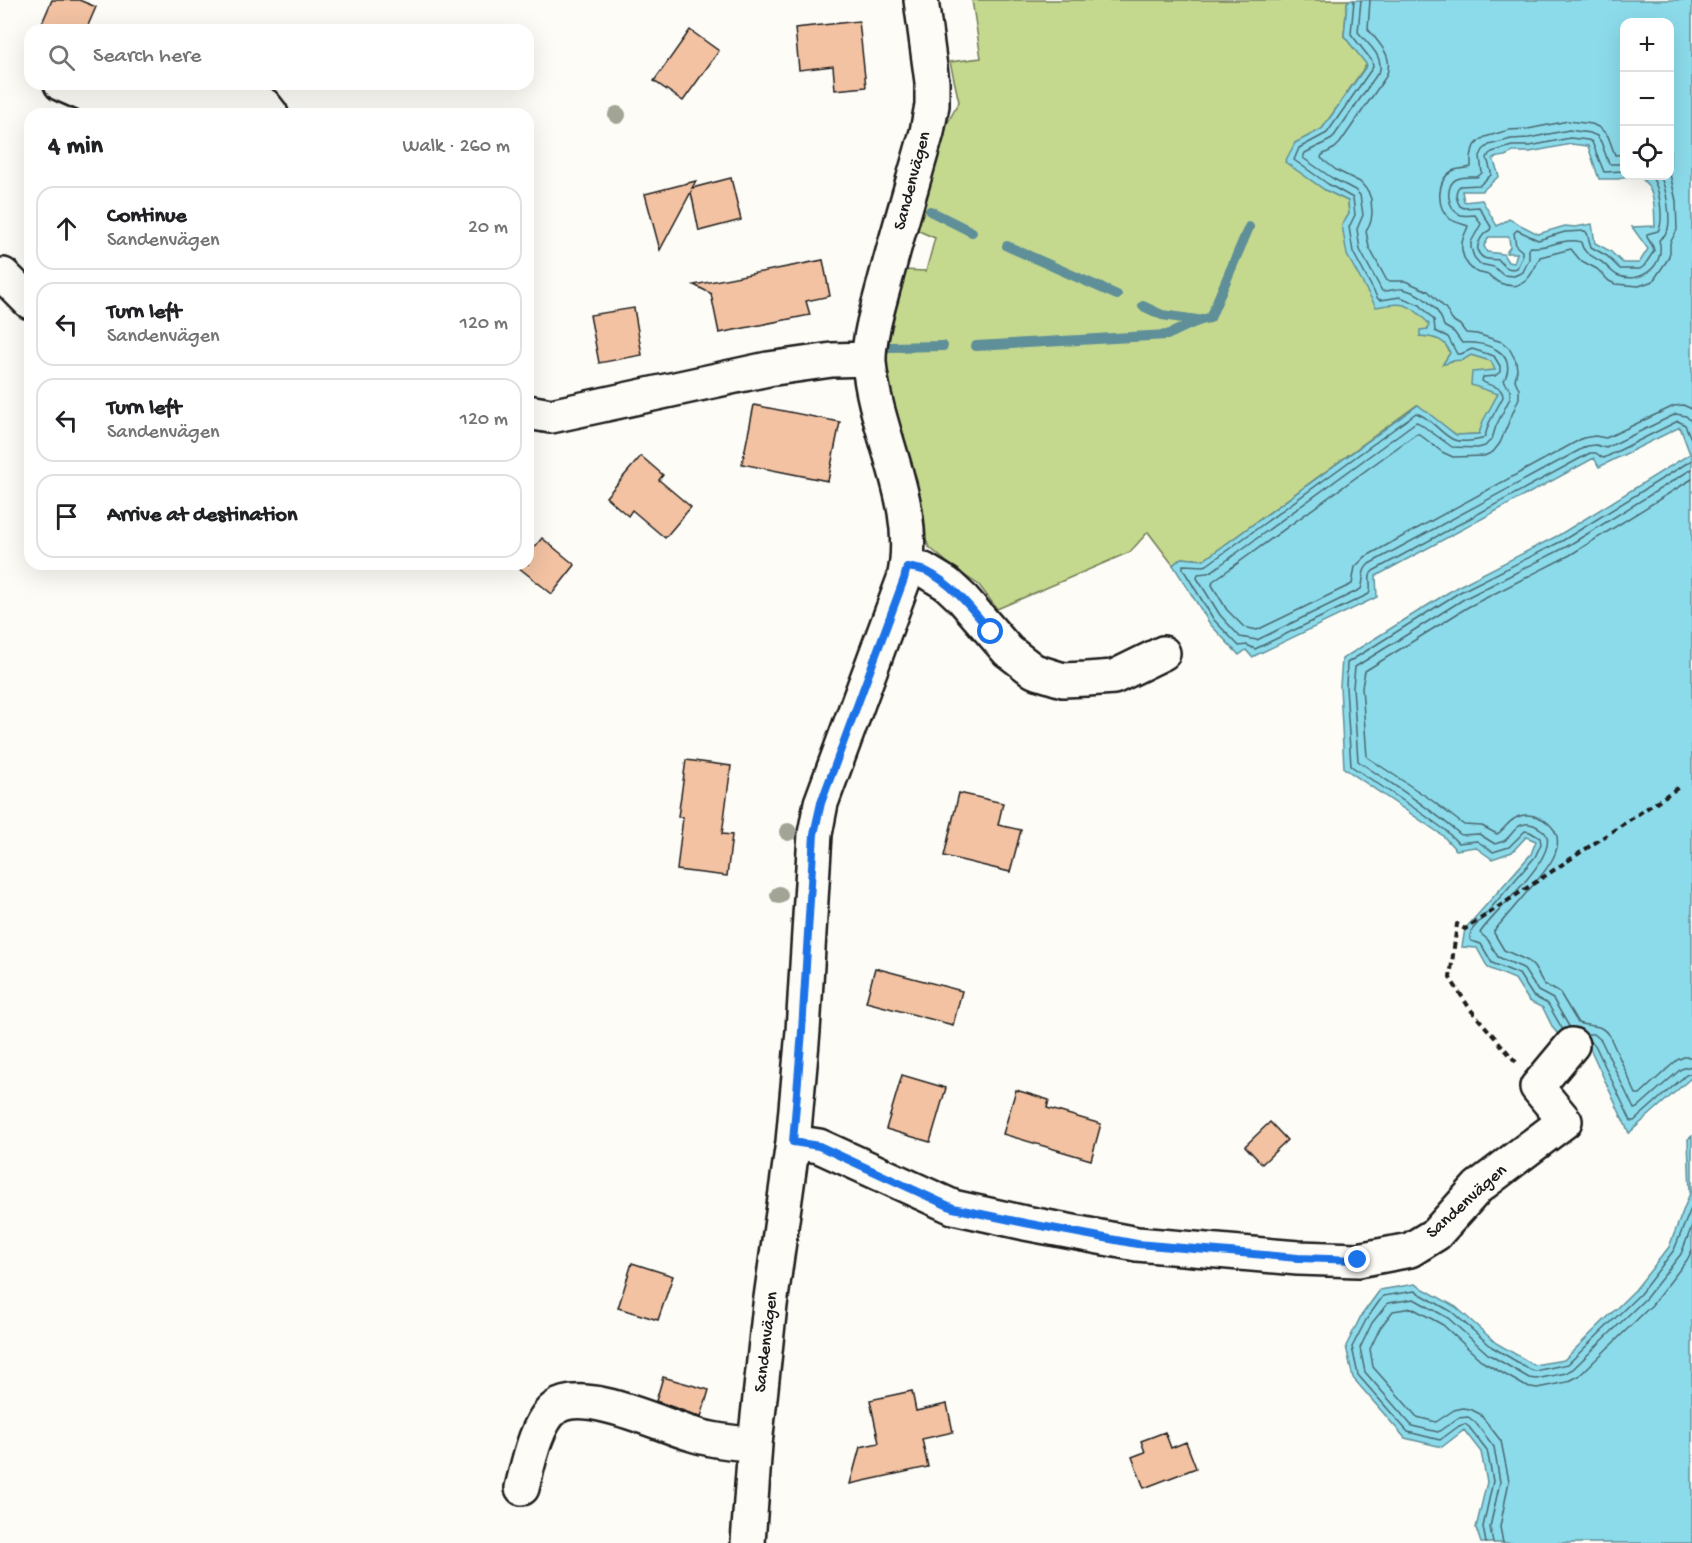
<!DOCTYPE html>
<html lang="en">
<head>
<meta charset="utf-8">
<style>
	:root { --surface:#fff; --page:#f2f2f2; --text:#202124; --muted:#757577; --line:#e0e0e0 }
	body { margin:0; font-family:"Gochi Hand",sans-serif; background:var(--page); color:var(--text) }
	.controls { position:absolute; right:18px; top:18px; display:grid; overflow:hidden; border-radius:12px; box-shadow:0 6px 24px #0002 }
	.controls button { width:54px; height:54px; display:grid; place-items:center; padding:0; border:0; border-bottom:2px solid var(--line); background:var(--surface); color:var(--text); font:30px sans-serif }
	.stop { position:absolute; width:18px; height:18px; margin:-14px; border:4px solid #1a73e8; border-radius:50%; background:#fff }
	.stop.end { background:#1a73e8; border-color:#fff; box-shadow:0 2px 6px #0008 }
	.list { margin:0; padding:0; list-style:none }
	h2 { display:flex; justify-content:space-between; align-items:center; height:78px; margin:0; padding:0 24px; font-size:26px }
	h2 small { font-size:20px; font-weight:400; color:var(--muted) }
	.list li { display:grid; grid-template-columns:39px 1fr auto; gap:18px; align-items:center; box-sizing:border-box; height:84px; margin:0 12px 12px; padding:0 12px; border:2px solid var(--line); border-radius:18px }
	.list b { display:block; font-size:22px; white-space:nowrap }
	.list p { margin:0; font-size:20px; white-space:nowrap; color:var(--muted) }
	.list em { font-size:20px; font-style:normal; color:var(--muted) }
	.icon { flex:none; width:33px; height:33px; fill:none; stroke:currentColor; stroke-width:2; stroke-linecap:round; stroke-linejoin:round }
	.map { position:relative; flex:none; width:1692px; height:1543px; overflow:hidden }
	.search { position:absolute; background:var(--surface); box-shadow:0 6px 24px #0002; left:24px; top:24px; width:510px; height:66px; display:flex; align-items:center; gap:15px; box-sizing:border-box; padding:0 21px; border-radius:18px; color:var(--muted); font-size:22px }
	.panel { position:absolute; background:var(--surface); box-shadow:0 6px 24px #0002; left:24px; top:108px; width:510px; height:462px; border-radius:18px }
	.map>svg:first-child { display:block }
	.green { fill:#c4d88e; stroke:#707a55; stroke-width:1.5 }
	.water { fill:#8cdbeb; stroke:#5f8f98; stroke-width:1.5; fill-rule:evenodd }
	.lines { fill:none; stroke-linecap:round; stroke-linejoin:round }
	.shore { stroke:#49686f; stroke-width:1.5 }
	.stream { stroke:#5f8f98; stroke-width:10 }
	.building { fill:#f2c2a2; stroke:#1c1c1c; stroke-width:1.5 }
	.minor-casing { stroke:#1c1c1c; stroke-width:38 }
	.path { stroke:#1c1c1c; stroke-width:4; stroke-dasharray:6 4.5; stroke-linecap:butt }
	.minor { stroke:#fdfcf7; stroke-width:33 }
	.tree { fill:#a2a595 }
	.route { stroke:#1a73e8; stroke-width:8 }
	.labels { text-anchor:middle; dominant-baseline:central; stroke-width:4.5; stroke-linejoin:round; paint-order:stroke }
	.street-label { font-size:18px; fill:#1c1c1c; stroke:#fdfcf7 }
</style>
</head>
<body>
<div class="map">
<svg width="1692" height="1543" viewBox="0 0 1692 1543">
	<rect width="100%" height="100%" fill="#fdfcf7"/>
	<filter id="ink" filterUnits="userSpaceOnUse"><feTurbulence type="fractalNoise" baseFrequency=".0167" numOctaves="2"/><feDisplacementMap in="SourceGraphic" scale="12" xChannelSelector="R" yChannelSelector="G"/><feConvolveMatrix kernelMatrix="1 2 1 2 8 2 1 2 1" color-interpolation-filters="sRGB"/></filter>
	<g filter="url(#ink)">
		<path class="green" d="M972 0H1349L1347 3 1344 36 1367 64 1322 129 1295 143 1325 190 1348 201 1349 214 1400 303 1417 310 1429 323 1428 329 1420 336 1430 337 1444 341 1450 353 1443 364C1453 359 1462 361 1471 355L1491 361 1496 370 1498 394 1484 421 1479 434 1456 435 1417 405 1204 560 1182 558 1173 565 1148 532 1130 552 997 609 979 585 955 569 929 547 920 526 884 377 883 354 902 270 926 271 935 238 912 228 942 133 959 102 950 62 981 58Z"/>
		<path class="water" d="M1349 0H1692V1077L1629 1133 1589 1046 1580 1052 1565 1043 1553 1028 1543 1008 1529 1001 1515 979 1488 968 1477 948 1462 947 1465 929 1531 854 1536 841 1526 837 1512 852 1492 859 1475 847 1456 850 1442 835 1344 768 1340 686 1342 659 1457 587 1559 535 1690 454 1680 427 1599 467 1594 458 1376 576 1377 597 1252 657 1246 650 1239 655 1210 624 1173 565 1181 558 1204 560 1418 405 1456 435 1479 434 1483 421 1498 394 1471 385 1472 372 1495 370 1491 361 1471 355 1463 360 1450 361 1446 364H1443L1450 353C1446 339 1434 337 1420 336V330L1428 329 1429 324C1409 302 1404 302 1376 307L1347 255 1342 225 1349 214 1348 201 1325 190 1285 162 1295 143 1322 129 1367 65 1344 36 1347 3ZM1624 22H1670V176H1639C1656 190 1654 205 1655 226L1632 227 1648 249 1639 263H1623L1610 251 1595 243 1592 224 1575 227 1565 226 1538 234 1509 219 1497 226 1482 200 1464 202 1462 191H1482L1499 176 1493 158 1505 156 1513 152H1530L1571 144 1588 146 1599 179H1618L1634 176H1624ZM1489 237H1509L1510 247 1506 253H1517L1514 263 1508 262 1503 254 1487 252 1484 246Z
			M1692 1136V1543H1481L1476 1528 1487 1482 1481 1452 1464 1430 1442 1447 1405 1438 1353 1378 1346 1346 1361 1316 1380 1290 1415 1284 1456 1307 1496 1343 1534 1365 1564 1360 1635 1290 1669 1247 1690 1193 1688 1139Z"/>
		<g class="lines">
			<path class="shore" d="M1354 0 1351 34 1372 61 1373 67 1327 133 1299 148 1294 160 1328 184 1353 198 1355 215 1349 227 1353 252 1378 299 1381 300 1400 297 1420 305 1434 320 1435 331 1448 337 1457 354H1461L1472 349 1494 356 1500 366V372L1495 376 1483 377 1482 381C1489 387 1503 385 1503 397L1489 423 1485 436 1482 439C1474 441 1459 443 1452 439 1439 432 1430 417 1416 413L1207 565 1204 566 1183 565V569L1214 620 1239 646 1247 645 1255 649 1369 594C1373 586 1366 577 1373 571L1590 453H1596L1601 457 1604 458 1678 421 1685 425 1692 441
				M1361 0 1358 32C1367 43 1382 54 1380 70L1332 139 1305 153 1303 158 1332 178 1355 190 1360 195 1363 215 1357 229 1360 250 1382 291C1389 292 1395 288 1402 289 1420 292 1440 308 1444 326L1454 332 1462 343C1484 341 1519 351 1504 381L1510 390V398L1496 426 1492 439 1485 446 1478 448 1452 447 1419 423 1416 422 1212 571 1207 573 1198 574 1197 578 1220 615 1240 637 1257 640 1361 589C1365 580 1360 572 1369 564L1587 446 1596 445 1606 448 1676 414 1686 416 1692 422
				M1370 0 1368 29C1379 44 1396 57 1385 78L1340 143 1335 148 1322 155 1321 158 1336 170 1360 182 1368 191 1371 199 1372 213 1371 221 1366 231 1369 247 1387 281H1405L1428 291 1446 309 1452 320 1460 325 1466 333 1477 334 1502 342 1509 348 1516 361 1517 370 1515 380 1519 389V398L1500 443 1493 452 1484 456 1453 457 1442 452 1419 434H1416L1213 581 1212 585 1227 610 1244 627 1257 630 1352 584 1355 567 1365 557 1583 438 1595 436 1606 438 1674 406 1683 405 1692 409
				M1624 154 1615 155 1608 136 1600 128 1592 124 1568 121 1528 129 1509 130 1485 137 1479 141 1473 148 1471 157V167C1464 169 1458 168 1452 171 1436 181 1436 208 1450 219 1456 223 1463 224 1468 226 1467 230 1464 234 1463 239 1459 250 1465 265 1475 271 1480 274 1484 273 1488 275 1492 277 1495 281 1500 283 1524 293 1532 275 1540 257L1571 249 1580 260 1597 269 1609 281 1615 284 1639 286 1653 281 1668 259 1670 252V243L1677 230 1676 201 1670 174
				M1624 164H1609L1601 142 1597 136 1590 133 1569 130 1529 138 1511 139 1489 145 1483 150 1480 156 1482 173 1477 177C1471 177 1463 176 1457 179 1444 185 1447 210 1461 215 1465 216 1471 215 1475 215L1481 224 1471 242V248L1474 257 1480 264 1494 267 1503 275 1514 276 1523 272 1529 259V249L1531 247C1548 249 1564 237 1581 242 1583 254 1591 255 1600 261 1607 265 1611 273 1619 276 1642 284 1666 265 1659 240 1663 237 1667 234 1668 229 1671 216 1666 187 1660 176
				M1624 171 1604 172 1592 142 1588 140 1570 138 1530 146H1512L1492 152 1489 154 1487 158 1491 172V175L1480 185 1460 186C1454 191 1456 200 1460 206L1464 208 1479 207 1491 227 1490 230C1481 234 1471 251 1484 258 1488 260 1495 259 1499 260 1504 266 1508 271 1517 268L1522 257V251L1516 246 1514 233 1517 230 1538 240 1565 232 1585 231 1587 233 1591 247 1607 256 1620 269H1640L1644 266 1654 251 1653 247 1647 237V234L1658 231C1664 223 1660 193 1655 183 1654 179 1652 178 1649 176
				M1692 479 1570 555 1468 607 1365 671 1362 687 1367 757 1430 799 1464 825 1482 826 1497 834C1504 830 1507 823 1514 819 1525 811 1542 816 1551 826 1571 847 1540 877 1527 892 1516 905 1505 918 1494 931V933L1504 950 1528 961 1534 967 1544 984 1560 993 1578 1023C1593 1028 1600 1022 1610 1037L1636 1094H1640L1677 1060 1684 1057H1692
				M1570 1028 1553 999 1538 991 1523 968 1498 957 1488 940 1480 933C1490 915 1569 849 1542 830 1538 827 1531 823 1525 824 1515 825 1512 836 1504 841 1501 842 1498 843 1495 844L1479 834 1461 835C1429 807 1393 785 1358 761L1353 687 1355 667 1464 599 1566 547 1692 469
				M1563 1030 1548 1004 1533 996 1519 974 1492 963 1481 944 1471 941 1470 939 1471 931 1535 857 1541 844 1540 838 1530 832 1525 831 1509 847 1493 852 1477 841 1458 843 1445 830 1420 812 1351 766 1346 687 1347 663 1460 592 1562 541 1692 460
				M1585 1034H1594L1601 1040 1634 1109 1637 1108 1681 1069 1692 1066
				M1589 1041 1595 1045 1631 1121H1634L1686 1075 1692 1073
				M1486 1543 1483 1527 1493 1481 1487 1450 1469 1427 1465 1424 1459 1426 1440 1440 1408 1432 1358 1375 1352 1347 1366 1320 1383 1296 1415 1291 1452 1312 1492 1347 1531 1370 1535 1371 1568 1364 1640 1294 1674 1250 1692 1206
				M1493 1543 1490 1527 1500 1482 1494 1447 1475 1422 1468 1417 1458 1418 1438 1432 1412 1426 1365 1372 1360 1348 1372 1323 1388 1303 1414 1299 1448 1318 1488 1354 1529 1378 1536 1379 1566 1373 1573 1369 1646 1298 1681 1254 1692 1226
				M1503 1543 1500 1527 1509 1481 1501 1441 1480 1414 1470 1409 1463 1408 1454 1410 1436 1422 1417 1417 1373 1367 1370 1349 1380 1328 1393 1311 1412 1308 1443 1325 1483 1362 1525 1386 1537 1388 1567 1382 1579 1376 1652 1305 1687 1260 1692 1250"/>
			<path class="stream" d="M930 211 972 232
				M1007 246 1117 295
				M1143 306 1162 315 1197 320
				M976 346 1167 335C1182 329 1194 320 1210 318L1249 227
				M887 347 943 346"/>
		</g>
		<path class="building" d="M52 0H79L96 7 86 30H39Z
			M859 21 866 87 835 90 833 66 799 70 795 28Z
			M690 30 719 51 683 101 654 81Z
			M731 178 741 220 699 231 691 192 660 250 645 194 696 181 692 188Z
			M823 260 830 296 806 301 810 315 719 333 711 294H712L694 285Z
			M634 308 642 355 599 363 590 315Z
			M754 405 840 422 828 481 742 464Z
			M641 456 663 475 659 480 691 507 665 538 632 510 628 516 606 497Z
			M542 538 575 565 552 594 518 567 521 564H528V555Z
			M686 760 731 766 722 834 732 835 727 876 677 870 683 817H678Z
			M959 793 1003 803 998 825 1021 830 1010 872 944 856Z
			M875 968 962 991 953 1025 866 1002Z
			M902 1075 946 1088 930 1142 886 1129Z
			M1016 1090 1049 1100 1047 1108 1101 1124 1091 1160 1003 1134Z
			M1270 1122 1287 1140 1262 1164 1245 1146Z
			M632 1263 673 1276 658 1320 618 1308Z
			M663 1377 709 1390 701 1417 656 1401Z
			M912 1391 916 1411 947 1404 953 1432 922 1439 928 1467 850 1484 860 1447 879 1443 870 1400Z
			M1165 1432 1171 1448 1186 1442 1196 1468 1144 1488 1132 1457 1145 1452 1141 1441Z"/>
		<g class="lines">
			<defs>
				<path id="minor" d="M61 84 102 102 127 96 179 93 232 96 252 100 264 105 271 114
					M3 275 30 302
					M528 412 551 416 768 369 832 360 869 359
					M907 567 924 570 947 584 963 599 1008 651 1034 671 1063 680 1087 679 1114 677 1163 653
					M793 1142 819 1146 953 1207 1025 1223 1137 1244 1298 1258 1358 1260 1410 1250 1436 1234 1478 1187 1565 1121 1537 1087 1572 1045
					M522 1488C528 1465 536 1422 555 1408 584 1387 661 1425 692 1434 713 1441 733 1443 755 1444
					M748 1543 755 1444 770 1305 793 1142 803 1031 815 834 821 803 904 579C921 504 875 435 869 362 868 339 879 304 885 281 898 232 913 182 927 132L932 105V82L921 0"/>
			</defs>
			<use href="#minor" class="minor-casing"/>
			<path class="path" d="M1516 1062 1470 1009 1450 978 1457 924 1465 929 1679 787"/>
			<use href="#minor" class="minor"/>
		</g>
		<g class="tree">
			<circle cx="617" cy="115" r="9"/>
			<circle cx="788" cy="832" r="9"/>
			<circle cx="779" cy="895" r="9"/>
		</g>
	</g>
	<g class="lines" filter="url(#ink)">
		<path class="route" d="M991 632C972 609 953 584 926 571 920 569 913 568 907 567L904 579 821 803 814 834 802 1031 793 1142 819 1146 953 1208 1025 1223 1137 1244 1298 1258 1358 1260"/>
	</g>
	<g class="labels">
		<g class="street-label">
			<text transform="translate(913 181) rotate(-75)">Sandenvägen</text>
			<text transform="translate(1467 1202) rotate(-42)">Sandenvägen</text>
			<text transform="translate(767 1342) rotate(-83)">Sandenvägen</text>
		</g>
	</g>
</svg>
<div class="controls">
<button>+</button>
<button>−</button>
<button><svg class="icon" aria-label="locate" viewBox="0 0 24 24"><circle cx="12" cy="12" r="6"/><path d="M12 2v4M12 18v4M2 12h4M18 12h4"/></svg></button>
</div>
<div class="stop" style="left:991px;top:632px"></div>
<div class="stop end" style="left:1358px;top:1260px"></div>
<div class="search"><svg class="icon" aria-label="search" viewBox="0 0 24 24"><circle cx="10" cy="10" r="6"/><path d="M15 15l6 6"/></svg>Search here</div>
<section class="panel">
<h2>4 min<small>Walk · 260 m</small></h2>
<ul class="list">
<li><svg class="icon" aria-label="ahead" viewBox="0 0 24 24"><path d="M12 20V5M6 11l6-6 6 6"/></svg><div><b>Continue</b><p>Sandenvägen</p></div><em>20 m</em></li>
<li><svg class="icon" aria-label="left" viewBox="0 0 24 24"><path d="M17 20v-9H6M10 6l-5 5 5 5"/></svg><div><b>Turn left</b><p>Sandenvägen</p></div><em>120 m</em></li>
<li><svg class="icon" aria-label="left" viewBox="0 0 24 24"><path d="M17 20v-9H6M10 6l-5 5 5 5"/></svg><div><b>Turn left</b><p>Sandenvägen</p></div><em>120 m</em></li>
<li><svg class="icon" aria-label="arrive" viewBox="0 0 24 24"><path d="M6 21V4h12l-3 4 3 4H6"/></svg><div><b>Arrive at destination</b></div></li>
</ul>
</section>
</div>
</body>
</html>
